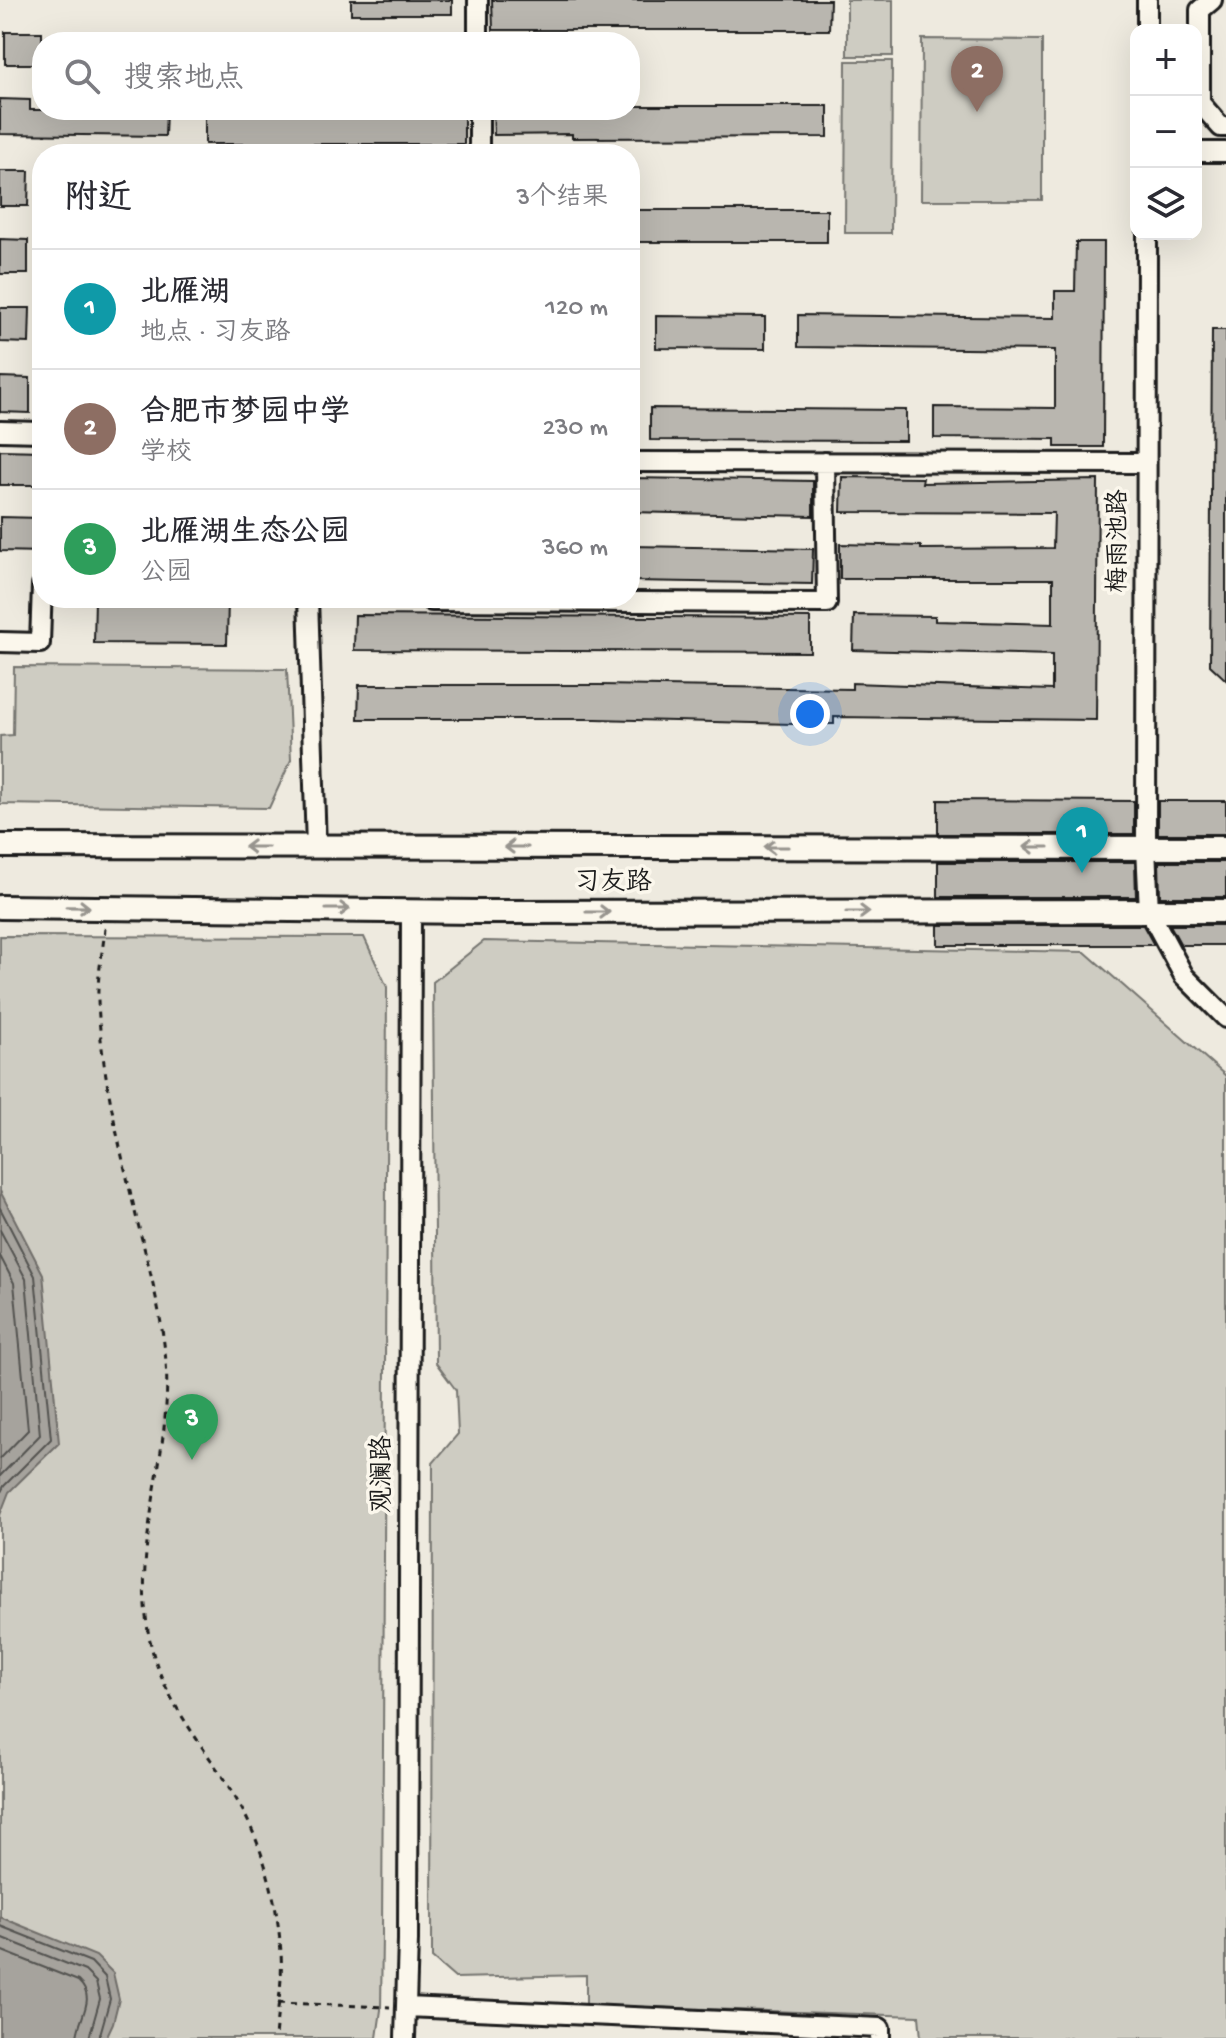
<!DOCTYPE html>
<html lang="zh">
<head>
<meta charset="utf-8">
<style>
	:root { --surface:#fff; --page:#f7f7f7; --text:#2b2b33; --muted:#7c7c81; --line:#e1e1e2; --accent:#2563eb }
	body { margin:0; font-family:"Gochi Hand","LXGW WenKai TC",sans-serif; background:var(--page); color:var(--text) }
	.controls { position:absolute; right:24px; top:24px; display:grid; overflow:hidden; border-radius:16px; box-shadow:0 8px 32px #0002 }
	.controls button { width:72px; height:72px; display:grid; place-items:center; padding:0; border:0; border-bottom:2px solid var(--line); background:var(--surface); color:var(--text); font:40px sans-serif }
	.you { position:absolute; left:810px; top:714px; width:28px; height:28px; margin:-20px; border:6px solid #fff; border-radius:50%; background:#1a73e8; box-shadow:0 0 0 12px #1a73e833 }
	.badge { display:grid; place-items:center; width:52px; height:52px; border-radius:50%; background:var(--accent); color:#fff; font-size:26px; font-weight:700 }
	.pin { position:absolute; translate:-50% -66px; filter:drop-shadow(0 2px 4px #0008) }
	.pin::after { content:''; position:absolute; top:42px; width:28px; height:24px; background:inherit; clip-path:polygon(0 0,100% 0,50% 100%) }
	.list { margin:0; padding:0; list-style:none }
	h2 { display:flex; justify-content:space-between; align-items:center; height:104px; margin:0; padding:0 32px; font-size:34px }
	h2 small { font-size:26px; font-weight:400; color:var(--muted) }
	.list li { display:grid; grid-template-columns:52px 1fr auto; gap:24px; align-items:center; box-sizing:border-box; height:120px; padding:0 32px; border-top:2px solid var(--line) }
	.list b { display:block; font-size:30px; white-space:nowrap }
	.list p { margin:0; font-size:26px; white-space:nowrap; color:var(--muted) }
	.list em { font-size:26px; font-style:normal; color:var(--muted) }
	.icon { flex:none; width:44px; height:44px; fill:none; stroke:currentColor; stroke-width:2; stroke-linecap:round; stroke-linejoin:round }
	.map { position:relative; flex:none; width:1226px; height:2038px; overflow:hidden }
	.search { position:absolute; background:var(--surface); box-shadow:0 8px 32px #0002; left:32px; top:32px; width:608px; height:88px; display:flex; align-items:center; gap:20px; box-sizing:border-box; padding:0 28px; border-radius:32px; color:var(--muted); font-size:30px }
	.panel { position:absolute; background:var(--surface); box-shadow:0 8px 32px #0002; left:32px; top:144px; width:608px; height:464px; border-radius:32px }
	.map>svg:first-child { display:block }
	.green { fill:#ceccc2; stroke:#75746f; stroke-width:2 }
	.water { fill:#a6a39d; stroke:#6f6d69; stroke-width:2 }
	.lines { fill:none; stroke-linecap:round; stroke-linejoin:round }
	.shore { stroke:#535250; stroke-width:2 }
	.building { fill:#b9b6af; stroke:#1c1c1c; stroke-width:2 }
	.minor-casing { stroke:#1c1c1c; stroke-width:24 }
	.major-casing { stroke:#1c1c1c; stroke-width:28 }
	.path { stroke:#1c1c1c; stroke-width:3; stroke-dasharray:6 6; stroke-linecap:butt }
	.minor { stroke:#fbf7ec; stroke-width:18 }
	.major { stroke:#fbf7ec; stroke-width:22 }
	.oneway { stroke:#97948e }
	.labels { text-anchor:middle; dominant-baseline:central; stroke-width:7; stroke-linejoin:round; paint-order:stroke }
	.street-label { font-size:26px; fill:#1c1c1c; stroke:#fbf7ec }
</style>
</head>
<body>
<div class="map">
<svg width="1226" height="2038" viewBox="0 0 1226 2038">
	<rect width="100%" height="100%" fill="#eeeadf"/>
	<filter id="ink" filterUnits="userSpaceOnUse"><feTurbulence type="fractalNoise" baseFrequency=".0125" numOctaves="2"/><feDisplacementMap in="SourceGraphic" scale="16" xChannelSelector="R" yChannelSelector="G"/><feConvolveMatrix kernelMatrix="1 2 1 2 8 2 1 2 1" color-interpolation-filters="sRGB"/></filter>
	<g filter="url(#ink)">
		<path class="green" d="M847 0H893V56H847Z
			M922 39 1042 40V200H921Z
			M846 61H892L891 233H845Z
			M14 667 287 669 291 760 269 808 0 804V736L13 735Z
			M0 936 364 937 387 987 382 1934 381 2010 377 2038H0Z
			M484 941 1085 952 1226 1076V2038H921L919 2016 586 2005V1975L455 1978 432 1958 433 1463 458 1434 456 1390 436 1363 433 982Z"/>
		<path class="water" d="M0 1191 43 1274 59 1443 9 1492 0 1515Z
			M0 1917 96 1956 113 1973 119 1999 113 2023 106 2038H0Z"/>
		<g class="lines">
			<path class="shore" d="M0 1208 35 1276 51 1439 4 1486 0 1494
				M0 1230 26 1279 40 1435 0 1476
				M0 1256 14 1283 28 1430 0 1459
				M0 1926 91 1962 105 1977 110 1999 99 2038
				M0 1937 85 1971 96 1982 100 1999 89 2038
				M0 1950 78 1981C98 1999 78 2017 77 2038"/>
		</g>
		<path class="building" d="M351 0H452V14H351Z
			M492 0H830L829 30H493Z
			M5 32H42V64H5Z
			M0 99 30 100V110H166L165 136 0 134Z
			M630 106H828V137L572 138V134L494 135 493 110H630Z
			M325 111 464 112V144H205V112Z
			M0 171H29L28 206H0Z
			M630 210H827V242H630Z
			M0 239 28 240V274H0Z
			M1076 242H1104L1103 447H1055V439L934 438V407L1055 408V350L798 347V315L1055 318V291H1075Z
			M0 308H30L29 343 0 342Z
			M656 316 765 317V349L656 348Z
			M1212 330H1226V680L1210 665Z
			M0 377 30 378V413L0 412Z
			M650 408 906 410V441L650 440Z
			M0 450 42 451V485H0Z
			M842 477 923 478 922 483 1098 480 1096 720 834 717V724H792L596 719H358L359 685H599L852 689V683L1052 690V655L853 650 854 615 935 616V621L1053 624V579H840V544L921 546V549L1053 548 1054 513 841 512Z
			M630 478 813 481V516L630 512Z
			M0 517 42 518V552L0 551Z
			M630 546 813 549 812 584 630 581Z
			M95 598H228L227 644 94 643Z
			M355 615 810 618V652L354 650Z
			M938 800 1134 801V834H938Z
			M1158 801H1226V834H1158Z
			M938 862H1135L1136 897H938Z
			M1159 862H1226V897H1160Z
			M938 925H1143L1154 945H938Z
			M1170 925H1226V945H1181Z"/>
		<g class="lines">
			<defs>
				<path id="minor" d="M478 0V42
					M1212 0 1200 10V103L1221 127H1226
					M1147 30V0
					M479 110V154
					M1196 152H1226
					M1147 234 1146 848 1149 911 1184 976 1226 1018
					M0 431 42 432
					M630 462 1146 463
					M308 598 316 847
					M432 598V601L827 603 825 462
					M0 642 40 643 42 585
					M407 2007 880 2028V2038
					M405 2038 408 1940 411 910"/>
				<path id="major" d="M0 846 1226 848
					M0 907 478 912 1226 911"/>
			</defs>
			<use href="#minor" class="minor-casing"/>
			<use href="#major" class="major-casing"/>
			<path class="path" d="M105 928C103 951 97 976 98 1000 101 1074 120 1148 137 1220 149 1267 162 1314 166 1362 173 1457 128 1551 151 1645 166 1711 218 1760 247 1819 267 1860 278 1908 281 1953 283 1981 277 2011 275 2038
				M278 2003 390 2007"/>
			<use href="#minor" class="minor"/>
			<use href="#major" class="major"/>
		</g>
		<defs><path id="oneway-shaft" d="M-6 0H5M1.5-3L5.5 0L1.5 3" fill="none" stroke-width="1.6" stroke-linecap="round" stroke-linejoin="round" transform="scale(2)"/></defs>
		<g class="oneway">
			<use href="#oneway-shaft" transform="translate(256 847) rotate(-180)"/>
			<use href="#oneway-shaft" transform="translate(516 847) rotate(-180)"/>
			<use href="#oneway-shaft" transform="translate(776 847) rotate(-180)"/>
			<use href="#oneway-shaft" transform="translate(1036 847) rotate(-180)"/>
			<use href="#oneway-shaft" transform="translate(78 907) rotate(1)"/>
			<use href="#oneway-shaft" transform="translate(338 909)"/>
			<use href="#oneway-shaft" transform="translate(598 912)"/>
			<use href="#oneway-shaft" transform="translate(858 912)"/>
		</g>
	</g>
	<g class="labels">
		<g class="street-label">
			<text transform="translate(1120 541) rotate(-90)">梅雨池路</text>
			<text x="613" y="884">习友路</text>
			<text transform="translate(384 1474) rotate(-90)">观澜路</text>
		</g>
	</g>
</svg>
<div class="controls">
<button>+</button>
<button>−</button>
<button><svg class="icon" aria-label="layers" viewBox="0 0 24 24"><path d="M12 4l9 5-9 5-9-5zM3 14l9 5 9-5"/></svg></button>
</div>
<div class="you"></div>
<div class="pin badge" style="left:1082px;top:873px;background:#0f9aa8">1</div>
<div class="pin badge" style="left:977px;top:112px;background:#8d6e63">2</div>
<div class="pin badge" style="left:192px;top:1460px;background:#2e9e5b">3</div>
<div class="search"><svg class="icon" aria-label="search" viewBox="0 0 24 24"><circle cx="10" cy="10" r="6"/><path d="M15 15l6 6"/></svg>搜索地点</div>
<section class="panel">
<h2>附近<small>3个结果</small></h2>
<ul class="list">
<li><span class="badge" style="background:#0f9aa8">1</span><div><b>北雁湖</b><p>地点 · 习友路</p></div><em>120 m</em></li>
<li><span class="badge" style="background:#8d6e63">2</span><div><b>合肥市梦园中学</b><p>学校</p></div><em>230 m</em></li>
<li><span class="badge" style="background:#2e9e5b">3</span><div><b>北雁湖生态公园</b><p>公园</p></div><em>360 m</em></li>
</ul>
</section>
</div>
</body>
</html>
